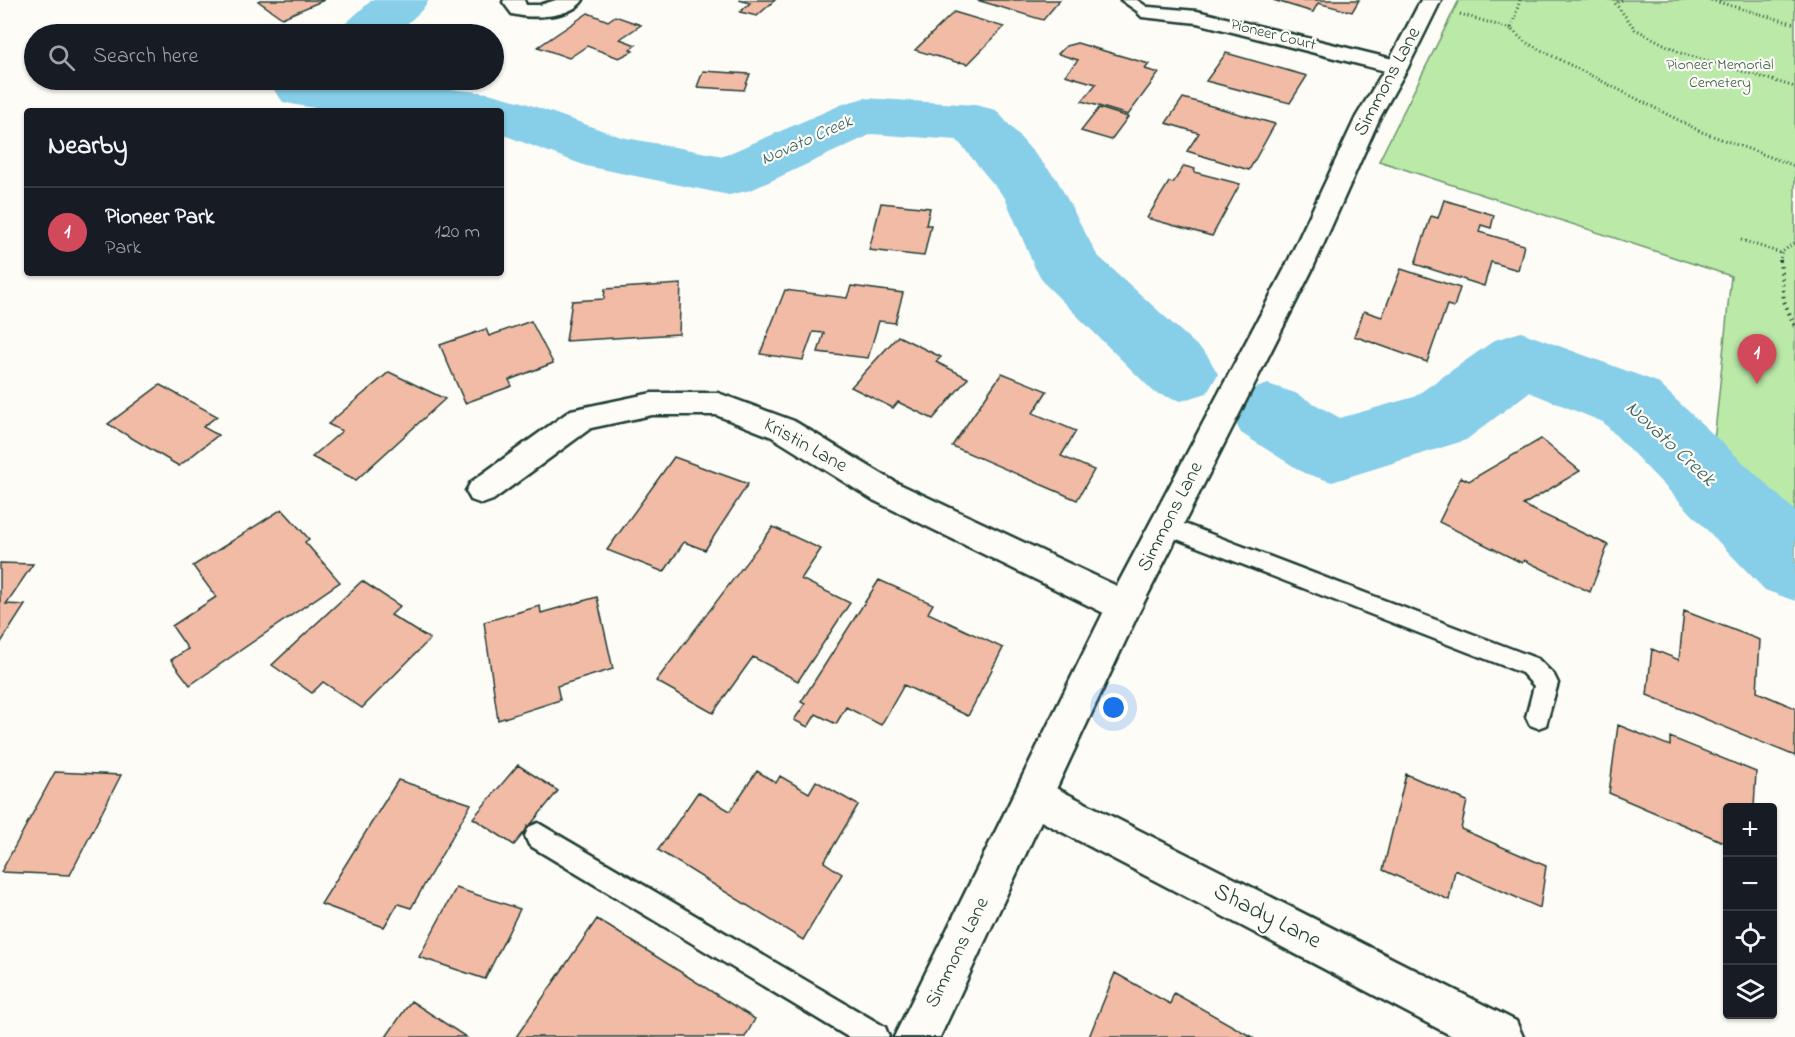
<!DOCTYPE html>
<html lang="en">
<head>
<meta charset="utf-8">
<style>
	:root { --surface:#171b24; --page:#242831; --text:#f1f3f6; --muted:#9ea1a6; --line:#363941; --accent:#d1495b }
	body { margin:0; font-family:"Indie Flower",sans-serif; background:var(--page); color:var(--text) }
	.controls { position:absolute; right:18px; bottom:18px; display:grid; overflow:hidden; border-radius:6px; box-shadow:0 2px 4px #0004 }
	.controls button { width:54px; height:54px; display:grid; place-items:center; padding:0; border:0; border-bottom:2px solid var(--line); background:var(--surface); color:var(--text); font:30px sans-serif }
	.you { position:absolute; left:1114px; top:708px; width:21px; height:21px; margin:-15px; border:4px solid #fff; border-radius:50%; background:#1a73e8; box-shadow:0 0 0 9px #1a73e833 }
	.badge { display:grid; place-items:center; width:39px; height:39px; border-radius:50%; background:var(--accent); color:#fff; font-size:20px; font-weight:700 }
	.pin { position:absolute; translate:-50% -50px; filter:drop-shadow(0 2px 3px #0008) }
	.pin::after { content:''; position:absolute; top:32px; width:21px; height:18px; background:inherit; clip-path:polygon(0 0,100% 0,50% 100%) }
	.list { margin:0; padding:0; list-style:none }
	h2 { display:flex; justify-content:space-between; align-items:center; height:78px; margin:0; padding:0 24px; font-size:26px }
	h2 small { font-size:20px; font-weight:400; color:var(--muted) }
	.list li { display:grid; grid-template-columns:39px 1fr auto; gap:18px; align-items:center; box-sizing:border-box; height:90px; padding:0 24px; border-top:2px solid var(--line) }
	.list b { display:block; font-size:22px; white-space:nowrap }
	.list p { margin:0; font-size:20px; white-space:nowrap; color:var(--muted) }
	.list em { font-size:20px; font-style:normal; color:var(--muted) }
	.icon { flex:none; width:33px; height:33px; fill:none; stroke:currentColor; stroke-width:2; stroke-linecap:round; stroke-linejoin:round }
	.map { position:relative; flex:none; width:1795px; height:1037px; overflow:hidden }
	.search { position:absolute; background:var(--surface); box-shadow:0 2px 4px #0004; left:24px; top:24px; width:480px; height:66px; display:flex; align-items:center; gap:15px; box-sizing:border-box; padding:0 21px; border-radius:33px; color:var(--muted); font-size:22px }
	.panel { position:absolute; background:var(--surface); box-shadow:0 2px 4px #0004; left:24px; top:108px; width:480px; height:168px; border-radius:6px }
	.map>svg:first-child { display:block }
	.green { fill:#bae9a8; stroke:#6c936e; stroke-width:1.5 }
	.lines { fill:none; stroke-linecap:round; stroke-linejoin:round }
	.river { fill:#87cee8; fill-rule:evenodd }
	.building { fill:#f2bba6; stroke:#1f3d34; stroke-width:1.5 }
	.lane-casing { stroke:#1f3d34; stroke-width:5 }
	.street-casing { stroke:#1f3d34; stroke-width:5 }
	.secondary-casing { stroke:#1f3d34; stroke-width:5 }
	.path-far1 { stroke:#1f3d34; stroke-width:3; stroke-dasharray:1 3; stroke-linecap:butt }
	.path { stroke:#1f3d34; stroke-width:4; stroke-dasharray:1.5 4.5; stroke-linecap:butt }
	.lane { fill:#fdfcf7; fill-rule:evenodd }
	.street { fill:#fdfcf7; fill-rule:evenodd }
	.secondary { fill:#fdfcf7; fill-rule:evenodd }
	.labels { text-anchor:middle; dominant-baseline:central; stroke-width:4.5; stroke-linejoin:round; paint-order:stroke }
	.far-street-label { font-size:16px; fill:#1f3d34; stroke:#fdfcf7 }
	.far-park-label { font-size:16px; fill:#3e5f4b; stroke:#fdfcf7 }
	.far-water-label { font-size:18px; font-style:italic; fill:#396161; stroke:#fdfcf7 }
	.street-label { font-size:20px; fill:#1f3d34; stroke:#fdfcf7 }
	.water-label { font-size:21px; font-style:italic; fill:#396161; stroke:#fdfcf7 }
	.near-street-label { font-size:24px; fill:#1f3d34; stroke:#fdfcf7 }
</style>
</head>
<body>
<div class="map">
<svg width="1795" height="1037" viewBox="0 0 1795 1037">
	<rect width="100%" height="100%" fill="#fdfcf7"/>
	<filter id="ink" filterUnits="userSpaceOnUse"><feTurbulence type="fractalNoise" baseFrequency=".0167" numOctaves="2"/><feDisplacementMap in="SourceGraphic" scale="12" xChannelSelector="R" yChannelSelector="G"/><feConvolveMatrix kernelMatrix="1 2 1 2 8 2 1 2 1" color-interpolation-filters="sRGB"/></filter>
	<g filter="url(#ink)">
		<path class="green" d="M1459 0H1795V595L1709 491 1731 276 1379 161Z"/>
		<g class="lines">
			<path class="river" d="M372 0H429L421 11 396 34H338L346 23Z
				M282 80H363L488 93 522 102 621 137 723 156 843 104 864 98 975 105 996 110 1056 178 1097 255 1207 355 1218 374 1207 393 1181 401 1155 393 1045 284 1035 268 1005 198 957 140 872 134 751 190 729 195 586 166 501 134V111C433 111 348 118 283 102L274 90Z
				M1521 332 1657 382 1795 511V601L1765 590 1603 422 1529 392 1466 440 1332 482 1304 473 1241 433 1230 413 1241 393 1268 384 1295 393 1340 418 1414 397 1495 340Z"/>
		</g>
		<path class="building" d="M261 0H260H324L282 18 258 1Z
			M739 0H775L757 16 740 12 750 3Z
			M977 0H1060L1043 20Z
			M1273 0H1359L1352 12 1318 3 1313 12Z
			M954 12 1004 27 968 64 960 62 959 63 915 50Z
			M588 13 608 21 615 16 641 25 620 39 636 45 630 49 633 51 619 58 587 46 569 58 538 47Z
			M1077 43 1149 64 1145 69 1159 73 1128 115 1082 101 1096 84 1065 75 1078 60 1058 54 1066 46Z
			M1226 53 1307 76 1290 103 1206 81Z
			M703 71 750 74 744 90 697 87Z
			M1183 98 1275 124 1249 170 1187 151 1199 133 1166 123Z
			M1099 108 1128 117 1111 140 1081 131Z
			M1184 166 1195 169 1194 172 1240 184 1212 236 1147 218 1169 182 1173 183Z
			M1444 200 1494 215 1491 228 1481 225 1479 232 1524 245 1518 270 1491 262 1484 286 1415 264 1431 216 1438 218Z
			M881 203 930 208 926 225H931L924 256 869 250Z
			M1401 269 1460 288 1454 307 1447 305 1427 362 1354 336 1364 311 1382 317Z
			M681 284 679 334 566 341 572 301 604 299 605 289Z
			M851 286 903 293 895 323 879 321 868 358 818 352 824 333 813 332 803 360 760 354 785 290 847 298Z
			M531 321 553 363 509 380 512 386 465 403 440 345 486 329 489 336Z
			M898 336 941 357 936 362 968 378 933 419 898 402 893 408 851 387Z
			M389 372 445 399 356 480 312 457 342 431 328 424Z
			M1002 373 1047 391 1033 413 1076 431 1061 456 1094 470 1077 500 952 446Z
			M160 385 217 416 203 427 218 435 179 466 108 424Z
			M1541 439 1580 471 1523 505 1608 545 1590 592 1524 560 1522 563 1439 522 1461 477 1469 481Z
			M674 457 748 484 705 550 684 542 664 572 607 550Z
			M282 509 309 539 305 542 340 582 190 685 171 660 188 649 172 626 216 597 193 566Z
			M773 527 821 549 801 579 850 603 798 681 753 657 713 713 656 681Z
			M0 563 33 564 6 604 25 605 0 644Z
			M879 580 933 604 928 613 1003 648 968 716 904 685 881 725 846 707 836 724 816 714 808 727 794 720 805 704 801 702Z
			M362 581 400 606 391 615 430 639 362 708 323 682 312 693 272 665Z
			M597 597 613 669 557 686 560 700 498 720 484 622 540 606 541 613Z
			M1684 611 1760 640 1757 692 1795 708V756L1647 695 1652 649 1679 660Z
			M1618 725 1670 746V737L1756 772 1754 808H1728V844L1609 793Z
			M518 765 558 791 514 845 473 818Z
			M757 771 776 783 780 776 809 793 816 781 858 805 824 862 842 874 803 940 658 850 698 792 730 811Z
			M55 772 121 775 70 875 1 872Z
			M1406 774 1467 801 1461 829 1546 866 1540 908 1455 870 1449 900 1383 870Z
			M398 780 471 804 411 908 398 904 384 927 321 904Z
			M456 888 520 909 485 979 419 957Z
			M597 919 755 1019 745 1037H516Z
			M1115 973 1170 1004 1174 993 1252 1037H1089Z
			M411 1001 466 1037H386Z"/>
		<g class="lines">
			<defs>
				<path id="lane" d="M1121 0H1137L1156 13 1154 16H1144Z
					M1166 517 1538 659 1554 675 1558 683 1546 725 1538 728 1530 725 1526 717 1534 686 1522 673 1159 532 1155 526 1159 520Z
					M538 823 885 1027 889 1037H848L529 845 525 836 529 827Z"/>
				<path id="street" d="M504 0H524L526 5H540L556 0H583C571 18 531 19 512 14L503 2Z
					M1149 7 1197 11 1405 62 1408 67 1405 72 1397 74 1197 23 1142 17 1138 13 1142 9Z
					M652 393H718L794 421 895 482 1136 595 1142 606 1136 617 1124 621 1112 617 873 500 772 437 716 415H652L591 428 493 500 482 504 471 500 466 491 471 482 571 410Z
					M1034 777 1516 1021 1523 1037H1454L1020 810 1014 796 1020 782Z"/>
				<path id="secondary" d="M1421 0H1441L1408 67 1380 117 1312 270 1138 614 940 1037H894L1112 595 1284 270 1356 117 1386 67Z"/>
			</defs>
			<use href="#lane" class="lane-casing"/>
			<use href="#street" class="street-casing"/>
			<use href="#secondary" class="secondary-casing"/>
			<path class="path-far1" d="M1520 0 1511 29 1525 42 1702 132 1795 166
				M1622 0 1615 3 1635 29 1681 53 1795 87
				M1711 0 1795 24
				M1460 14 1511 29
				M1741 240 1781 253
				M1780 262 1781 253 1795 242"/>
			<path class="path" d="M1780 260 1784 301 1795 327"/>
			<use href="#lane" class="lane"/>
			<use href="#street" class="street"/>
			<use href="#secondary" class="secondary"/>
		</g>
	</g>
	<g class="labels">
		<g class="far-street-label">
			<text transform="translate(1273 35) rotate(14)">Pioneer Court</text>
		</g>
		<g class="far-park-label">
			<text x="1720" y="65">Pioneer Memorial<tspan x="1720" dy="18">Cemetery</tspan></text>
		</g>
		<g class="far-water-label">
			<text transform="translate(807 141) rotate(-24)">Novato Creek</text>
		</g>
		<g class="street-label">
			<text transform="translate(1388 82) rotate(-62)">Simmons Lane</text>
			<text transform="translate(805 446) rotate(29)">Kristin Lane</text>
			<text transform="translate(1171 517) rotate(-63)">Simmons Lane</text>
			<text transform="translate(958 953) rotate(-64)">Simmons Lane</text>
		</g>
		<g class="water-label">
			<text transform="translate(1670 444) rotate(43)">Novato Creek</text>
		</g>
		<g class="near-street-label">
			<text transform="translate(1267 917) rotate(27)">Shady Lane</text>
		</g>
	</g>
</svg>
<div class="controls">
<button>+</button>
<button>−</button>
<button><svg class="icon" aria-label="locate" viewBox="0 0 24 24"><circle cx="12" cy="12" r="6"/><path d="M12 2v4M12 18v4M2 12h4M18 12h4"/></svg></button>
<button><svg class="icon" aria-label="layers" viewBox="0 0 24 24"><path d="M12 4l9 5-9 5-9-5zM3 14l9 5 9-5"/></svg></button>
</div>
<div class="you"></div>
<div class="pin badge" style="left:1757px;top:384px">1</div>
<div class="search"><svg class="icon" aria-label="search" viewBox="0 0 24 24"><circle cx="10" cy="10" r="6"/><path d="M15 15l6 6"/></svg>Search here</div>
<section class="panel">
<h2>Nearby<small></small></h2>
<ul class="list">
<li><span class="badge">1</span><div><b>Pioneer Park</b><p>Park</p></div><em>120 m</em></li>
</ul>
</section>
</div>
</body>
</html>
